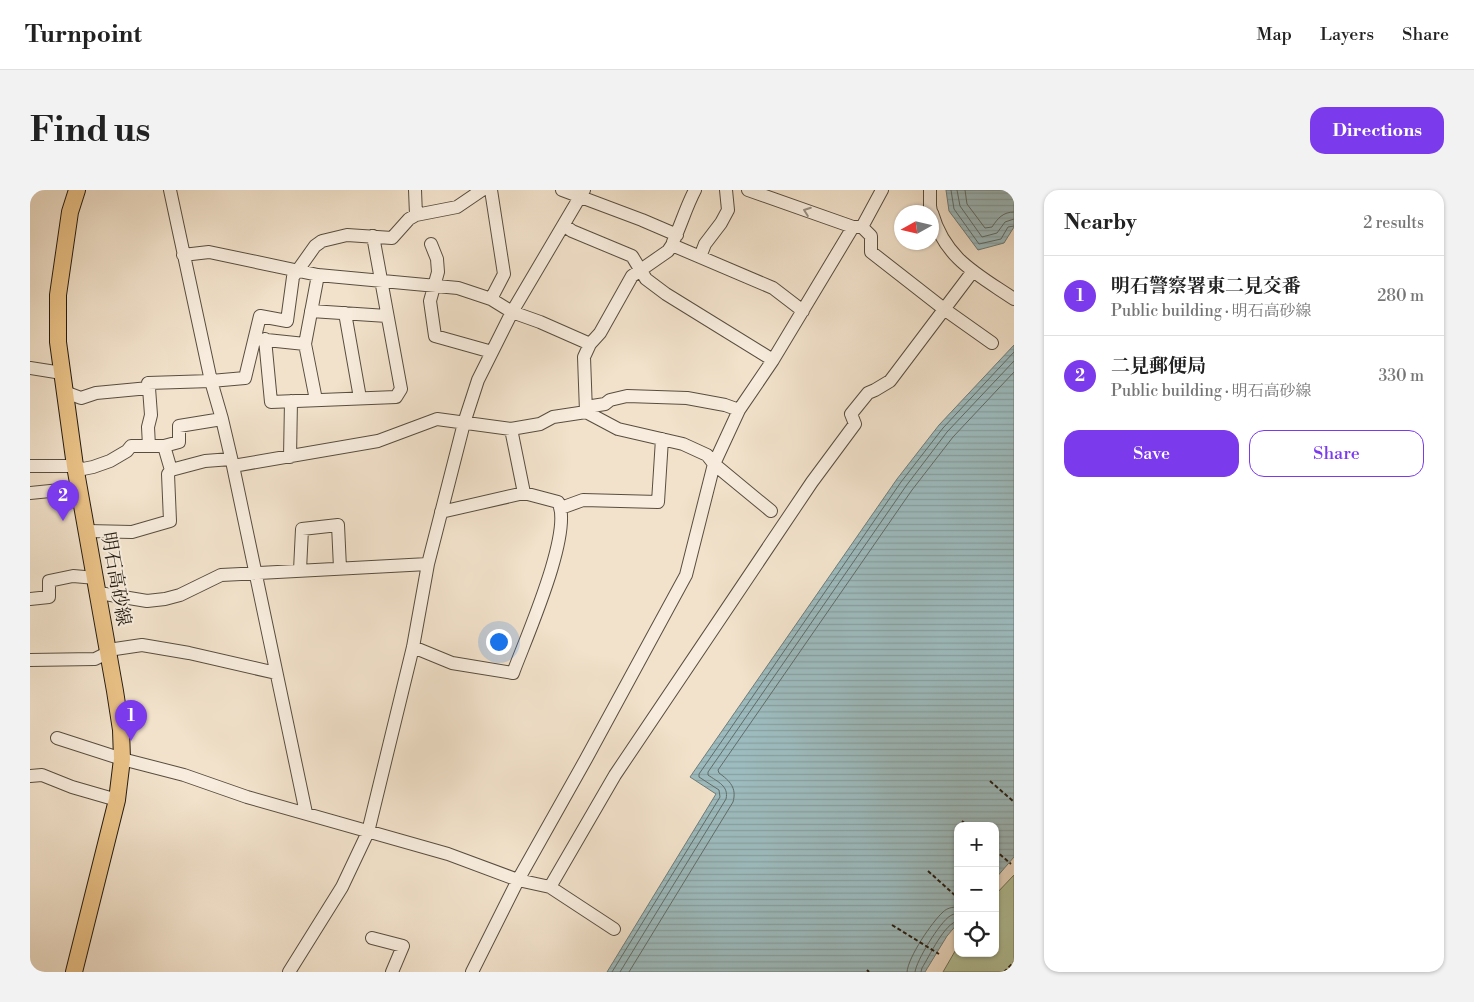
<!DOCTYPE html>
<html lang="en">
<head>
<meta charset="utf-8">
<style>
	:root { --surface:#fff; --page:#f2f2f2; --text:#222; --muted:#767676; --line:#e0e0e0; --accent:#7c3aed }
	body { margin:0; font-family:"Libre Bodoni","Noto Serif JP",serif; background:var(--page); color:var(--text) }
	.controls { position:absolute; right:15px; bottom:15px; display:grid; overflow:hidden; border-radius:10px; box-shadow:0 1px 4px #0004 }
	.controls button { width:45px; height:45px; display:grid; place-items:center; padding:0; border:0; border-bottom:1px solid var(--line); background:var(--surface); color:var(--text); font:25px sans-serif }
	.compass { position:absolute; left:864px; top:15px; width:45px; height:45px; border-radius:50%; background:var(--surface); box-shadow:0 1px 4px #0004; rotate:262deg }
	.you { position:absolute; left:468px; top:451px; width:18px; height:18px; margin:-12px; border:4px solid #fff; border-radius:50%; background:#1a73e8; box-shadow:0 0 0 8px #1a73e833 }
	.badge { display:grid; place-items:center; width:32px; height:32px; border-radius:50%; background:var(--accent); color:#fff; font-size:16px; font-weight:700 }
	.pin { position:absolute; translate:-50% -41px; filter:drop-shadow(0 1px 2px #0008) }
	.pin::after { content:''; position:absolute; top:26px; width:18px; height:15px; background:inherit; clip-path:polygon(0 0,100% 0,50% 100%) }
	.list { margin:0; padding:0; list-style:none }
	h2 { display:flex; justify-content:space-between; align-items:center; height:65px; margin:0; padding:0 20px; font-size:21px }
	h2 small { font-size:16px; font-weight:400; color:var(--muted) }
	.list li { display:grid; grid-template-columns:32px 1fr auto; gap:15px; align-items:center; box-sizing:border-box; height:80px; padding:0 20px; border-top:1px solid var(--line) }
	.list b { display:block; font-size:19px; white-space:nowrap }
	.list p { margin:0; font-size:16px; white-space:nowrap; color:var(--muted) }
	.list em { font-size:16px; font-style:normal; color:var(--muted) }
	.actions { display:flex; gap:10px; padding:15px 20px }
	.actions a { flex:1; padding:11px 0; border:1px solid var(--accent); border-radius:15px; text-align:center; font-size:18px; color:var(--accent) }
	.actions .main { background:var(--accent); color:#fff }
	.icon { flex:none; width:28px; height:28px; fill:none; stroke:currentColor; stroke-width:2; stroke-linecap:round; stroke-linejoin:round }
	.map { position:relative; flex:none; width:984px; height:782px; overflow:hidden; border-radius:15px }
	header { display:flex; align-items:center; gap:30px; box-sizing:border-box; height:70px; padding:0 25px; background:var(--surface); border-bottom:1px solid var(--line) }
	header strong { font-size:24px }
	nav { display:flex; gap:28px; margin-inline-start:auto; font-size:18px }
	.intro { display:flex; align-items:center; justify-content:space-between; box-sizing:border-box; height:120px; padding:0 30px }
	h1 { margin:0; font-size:35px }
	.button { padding:12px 22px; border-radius:15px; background:var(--accent); color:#fff; font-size:18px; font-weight:700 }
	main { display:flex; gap:30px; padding:0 30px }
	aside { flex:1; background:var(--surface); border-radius:15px; box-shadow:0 1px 4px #0004 }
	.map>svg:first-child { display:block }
	.park { fill:#b4c49c; stroke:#6c7057 }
	.water { fill:url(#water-rules); stroke:#6d7c7a }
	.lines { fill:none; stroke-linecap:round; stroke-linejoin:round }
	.shore { stroke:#606c68; stroke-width:1 }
	.minor-casing { stroke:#584e40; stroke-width:14 }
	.major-casing { stroke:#241c12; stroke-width:18 }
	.path { stroke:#241c12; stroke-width:2; stroke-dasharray:4 2.5; stroke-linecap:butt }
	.minor { stroke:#f7ecdd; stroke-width:12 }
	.major { stroke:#e9c186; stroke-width:16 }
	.oneway { stroke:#988e82 }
	.labels { text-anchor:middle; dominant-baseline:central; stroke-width:4; stroke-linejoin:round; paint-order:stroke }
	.street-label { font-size:19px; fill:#241c12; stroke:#f7ecdd }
</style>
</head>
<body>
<header>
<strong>Turnpoint</strong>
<nav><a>Map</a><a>Layers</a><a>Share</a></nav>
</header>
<div class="intro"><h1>Find us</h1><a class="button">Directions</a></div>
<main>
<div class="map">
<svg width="984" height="782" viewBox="0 0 984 782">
	<defs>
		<pattern id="water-rules" width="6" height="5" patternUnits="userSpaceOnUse" patternTransform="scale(1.25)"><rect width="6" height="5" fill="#9dbcbf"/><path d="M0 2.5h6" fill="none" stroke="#87a1a3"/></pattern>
	</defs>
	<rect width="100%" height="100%" fill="#f2e2cb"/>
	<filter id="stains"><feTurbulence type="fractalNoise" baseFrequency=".004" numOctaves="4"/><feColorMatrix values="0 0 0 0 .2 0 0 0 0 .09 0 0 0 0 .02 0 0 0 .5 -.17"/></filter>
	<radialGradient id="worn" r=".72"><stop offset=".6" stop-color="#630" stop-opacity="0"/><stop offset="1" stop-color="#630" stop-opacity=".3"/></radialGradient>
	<path class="park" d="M984 685V782H913L928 756V763H965V705Z"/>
	<path class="water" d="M916 0H984V37L974 53 948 60 919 21Z
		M984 155V667L965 689V636H928V733L917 746 895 782H577L686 604 660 587 867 289 909 235Z"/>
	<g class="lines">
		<path class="shore" d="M921 0 924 19 949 54 971 49 978 37 984 36
			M927 0 930 16 952 47 967 43 975 32 984 29
			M935 0 937 14 955 38 962 37C968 28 973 22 984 22
			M582 782 690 607 689 600 669 587V584L871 292 913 238 984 162
			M590 782 696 609C699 596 688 592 678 585V582L876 296 917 242 984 171
			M599 782 703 612C707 598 700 591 689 583L688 580 882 300 923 247 984 182
			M877 782C878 767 902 732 913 722 917 718 922 717 928 717
			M885 782C886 771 910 732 920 726 923 724 924 724 928 724
			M891 782 892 778C899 767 915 732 928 731"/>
		<defs>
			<path id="minor" d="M140 0 181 191 192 229 203 276 276 623
				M385 0 386 25
				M461 0 474 84 461 109 482 122 510 132 560 154
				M532 0 612 30 647 45
				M718 0 823 37
				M900 0V16L901 22
				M902 23C915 69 947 84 984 109
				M535 36 542 41 602 66 616 89 636 104 743 170
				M832 37 841 46V62L914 119 962 153
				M643 52C651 35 656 17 665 0
				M401 54 407 69 408 82 400 111 405 146 462 162
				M153 65 179 62 288 85 428 98 461 109
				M670 67 675 54 691 33 698 20 696 0
				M281 121 357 126
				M315 123 330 208
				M227 149 275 154
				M235 149 241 212 366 207 371 199 343 46
				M0 178 32 183
				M35 202 51 208 66 203 119 198 118 193 181 191 215 188 230 126 257 131 263 87 285 56 292 51 317 45 362 48 379 29 386 25 427 17 452 0
				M286 210 275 154 288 85
				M556 217 575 214 580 210 597 206 657 208 695 215 709 220
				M556 222 554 167 560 154 570 143 602 86 638 61 642 55 743 98 773 121
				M481 239 494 303
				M119 256 118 237 121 225 119 198
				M260 267 261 211
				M0 276H45L53 279 63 277 80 271 97 261 101 256H134
				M203 276 348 251 407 229 481 239 510 234 523 227 556 222 588 239 653 254 677 265 684 274 741 321
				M141 280 134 256 149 252V236L192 229
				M0 303 50 298
				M531 318 553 310 628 312 632 249
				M58 341 102 342 140 331 138 284 141 280 175 271 201 269
				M270 380 272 339 308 335 310 378
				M69 403 117 411 135 409 150 405 191 385 398 374
				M0 409 19 407V391L43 386 66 388
				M383 457 422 473 483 483C495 450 544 341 528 312L494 303 411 322
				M0 470 65 469 85 459 112 455 159 463 246 483
				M27 548 92 569 154 585 217 607 418 664 488 690 520 697 584 739
				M0 586 12 585 42 597 87 610
				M520 697 585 585 782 292 825 234 821 224 838 203 845 200 860 191 943 81
				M342 748 373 756 362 782
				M259 782 312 697 338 642 383 457 398 374 434 233 448 190 482 122 554 0
				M442 782 488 690 556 569 656 385 684 274 709 220 743 170 823 37H832L852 0"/>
			<path id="major" d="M44 782 87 610 92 569 91 540 85 501 45 276 28 152V105L40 22 47 0"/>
		</defs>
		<use href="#minor" class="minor-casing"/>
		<use href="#major" class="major-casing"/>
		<path class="path" d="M960 591 984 612
			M932 631 938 636
			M965 660 981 674
			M898 681 928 708
			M862 735 909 764
			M837 780 839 782
			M974 782 984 772"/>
		<use href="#minor" class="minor"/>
		<use href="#major" class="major"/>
	</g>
	<defs><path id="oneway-chevron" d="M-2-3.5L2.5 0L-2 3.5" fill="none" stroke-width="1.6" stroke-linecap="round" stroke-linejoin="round" transform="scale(1.25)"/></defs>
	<use class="oneway" href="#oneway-chevron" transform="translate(777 21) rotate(-160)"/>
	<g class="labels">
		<g class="street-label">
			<text transform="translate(86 389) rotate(80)">明石高砂線</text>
		</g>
	</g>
	<rect width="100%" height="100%" filter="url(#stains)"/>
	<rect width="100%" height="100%" fill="url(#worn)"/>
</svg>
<div class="controls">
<button>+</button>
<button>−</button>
<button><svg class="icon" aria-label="locate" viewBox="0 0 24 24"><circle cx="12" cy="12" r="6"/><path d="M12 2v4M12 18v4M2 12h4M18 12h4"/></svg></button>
</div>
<svg class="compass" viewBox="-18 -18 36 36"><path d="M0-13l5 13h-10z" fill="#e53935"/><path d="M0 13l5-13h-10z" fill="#767676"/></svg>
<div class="you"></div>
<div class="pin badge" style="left:101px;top:551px">1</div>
<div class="pin badge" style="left:33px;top:331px">2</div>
</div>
<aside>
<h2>Nearby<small>2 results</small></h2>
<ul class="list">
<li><span class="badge">1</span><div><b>明石警察署東二見交番</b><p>Public building · 明石高砂線</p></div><em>280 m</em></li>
<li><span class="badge">2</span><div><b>二見郵便局</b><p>Public building · 明石高砂線</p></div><em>330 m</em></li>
</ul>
<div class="actions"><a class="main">Save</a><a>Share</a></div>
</aside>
</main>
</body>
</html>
